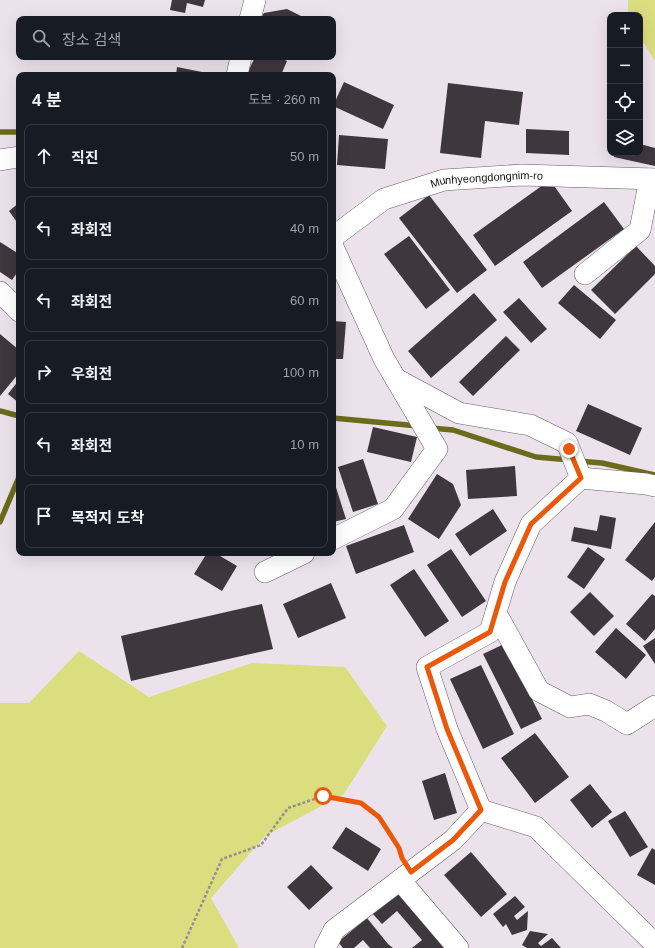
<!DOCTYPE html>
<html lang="ko">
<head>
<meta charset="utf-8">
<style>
	:root { --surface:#171b24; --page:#242831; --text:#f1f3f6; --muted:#9ea1a6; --line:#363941 }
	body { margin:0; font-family:Helvetica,"Noto Sans KR",sans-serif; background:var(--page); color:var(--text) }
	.controls { position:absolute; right:12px; top:12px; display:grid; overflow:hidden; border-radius:8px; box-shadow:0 4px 16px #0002 }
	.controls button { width:36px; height:36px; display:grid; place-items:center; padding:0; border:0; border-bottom:1px solid var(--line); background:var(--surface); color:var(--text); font:20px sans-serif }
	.stop { position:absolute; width:12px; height:12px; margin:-9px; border:3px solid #ea580c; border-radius:50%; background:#fff }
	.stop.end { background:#ea580c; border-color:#fff; box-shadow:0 1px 4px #0008 }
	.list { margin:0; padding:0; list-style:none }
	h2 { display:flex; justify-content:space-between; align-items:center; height:52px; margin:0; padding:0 16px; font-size:17px }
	h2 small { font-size:13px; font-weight:400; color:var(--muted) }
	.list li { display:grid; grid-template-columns:26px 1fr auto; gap:12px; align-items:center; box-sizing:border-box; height:64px; margin:0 8px 8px; padding:0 8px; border:1px solid var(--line); border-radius:8px }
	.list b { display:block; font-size:15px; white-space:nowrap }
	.list em { font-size:13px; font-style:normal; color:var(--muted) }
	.icon { flex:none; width:22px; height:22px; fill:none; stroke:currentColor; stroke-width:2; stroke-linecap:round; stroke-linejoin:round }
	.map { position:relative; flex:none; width:655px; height:948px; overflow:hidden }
	.search { position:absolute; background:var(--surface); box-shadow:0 4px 16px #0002; left:16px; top:16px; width:320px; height:44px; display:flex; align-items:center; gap:10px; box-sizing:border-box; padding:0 14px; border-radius:8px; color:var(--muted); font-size:15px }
	.panel { position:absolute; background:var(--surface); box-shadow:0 4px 16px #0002; left:16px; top:72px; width:320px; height:484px; border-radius:8px }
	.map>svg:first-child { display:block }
	.green { fill:#dbde7e }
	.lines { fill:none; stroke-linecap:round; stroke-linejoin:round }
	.stream { stroke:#6b6b1b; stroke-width:5.5 }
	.building { fill:#3e373e }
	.minor-casing { stroke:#675e67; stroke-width:22 }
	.path { stroke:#958e95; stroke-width:2.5; stroke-dasharray:3 2; stroke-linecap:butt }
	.minor { stroke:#fff; stroke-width:21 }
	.route { stroke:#ea580c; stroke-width:5 }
	.labels { text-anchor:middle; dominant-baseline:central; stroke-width:4; stroke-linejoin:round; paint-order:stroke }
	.street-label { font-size:11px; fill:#161316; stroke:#f9eff9 }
</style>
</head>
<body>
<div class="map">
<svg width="655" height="948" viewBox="0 0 655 948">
	<rect width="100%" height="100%" fill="#ece2ec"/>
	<path class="green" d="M628 0H655V61L640 37V15H628Z
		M79 651 149 697 252 663 345 667 387 726 344 794 265 836 211 898 239 948H0V703H29Z"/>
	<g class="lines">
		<path class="stream" d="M0 132H19
			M0 411 19 416
			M333 418 418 426
			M431 428 453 430 536 457 570 460
			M578 461 602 463 655 475
			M0 522 19 477"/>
	</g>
	<path class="building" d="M172 0H205L203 7 187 3 185 13 170 10Z
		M287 9 307 19H260L264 13Z
		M255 57H279L287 61 281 75H254L248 72Z
		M177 67 212 74V75H176Z
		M344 82 394 105 383 129 333 106Z
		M448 83 523 92 519 125 485 121 481 158 440 153Z
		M526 129 569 131V155L526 153Z
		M339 135 388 139 385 169 337 165Z
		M640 144 655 148V166L614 157V153H640Z
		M550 180 572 211 495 266 473 235Z
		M429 195 487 270 457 293 399 218Z
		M604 202 624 229 542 288 523 262Z
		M19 203V225L9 211Z
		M409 236 450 290 426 309 384 254Z
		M0 242 19 254V270L12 280 0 272Z
		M636 246 655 266V274L615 314 591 290Z
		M574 285 616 320 600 339 558 303Z
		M474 293 497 320 431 378 408 351Z
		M519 298 547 329 531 343 503 312Z
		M333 321 346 322 343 359H333Z
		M0 334 19 350V373L0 396Z
		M506 336 520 350 473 396 459 382Z
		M19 380V403L8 394Z
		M588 404 642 428 630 455 576 431Z
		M373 427 417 437 411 462 367 452Z
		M363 459 378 504 353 512 338 467Z
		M515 466 517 496 468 499 466 470Z
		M437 474 453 484 461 505 439 539 408 519Z
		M333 478 346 519 333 522Z
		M493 509 507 531 470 556 455 534Z
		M600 515 616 518 611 549 571 541 574 527 597 531Z
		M655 522V577L652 581 625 560Z
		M404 525 414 552 356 574 346 546Z
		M588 547 605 559 584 589 567 577Z
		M451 549 486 601 462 617 427 565Z
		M207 553H215L237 566 222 591 194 574Z
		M414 569 449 621 425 637 390 585Z
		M331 583 346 618 298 638 283 604Z
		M590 592 614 616 594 636 570 612Z
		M652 594 655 596V629L645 641 626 624Z
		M262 604 273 649 131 681 121 636Z
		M616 628 646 655 626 679 595 652Z
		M655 638V664L643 646Z
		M504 644 542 719 521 729 483 654Z
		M481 665 514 734 483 749 450 679Z
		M535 733 569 777 535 803 501 758Z
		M445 773 457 813 434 820 422 781Z
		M590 784 612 812 592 828 570 800Z
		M625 811 648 847 630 857 608 821Z
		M346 827 381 849 368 871 332 848Z
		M652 848 655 850V885L637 875Z
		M471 852 507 894 481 917 444 875Z
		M311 865 333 888 309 910 287 887Z
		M401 889 451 948H412L422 940 397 911 382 924 372 913Z
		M515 896 525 907 514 916 517 920 528 911 527 930 512 935 506 924 503 927 493 914Z
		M367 918 388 944 393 948H370L363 940 354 948H343L338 942Z
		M530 931 548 934 538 943 541 946 552 938 561 948H527L522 945Z"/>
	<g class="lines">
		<defs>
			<g id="minor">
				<path d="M250 19 255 0"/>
				<path d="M237 75 241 57"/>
				<path d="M0 160 19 157"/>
				<path id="s1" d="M333 237 384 199 444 180 522 175 655 179"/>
				<path d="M333 247 384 359 437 449 393 509 333 539"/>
				<path d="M585 274 640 230 650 179"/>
				<path d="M0 292 19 311"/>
				<path d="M396 379 459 413 530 425 567 443 581 478 531 524 505 582 490 632 427 667 447 729 481 810"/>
				<path d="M581 478 646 484 655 486"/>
				<path d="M265 572 304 553"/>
				<path d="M496 613 539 691 570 707 589 704 606 711 627 724 655 706"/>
				<path d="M481 810 536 827 655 944"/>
				<path d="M400 880 458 948"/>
				<path d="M325 948 334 930 453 840 481 810"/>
			</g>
		</defs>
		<use href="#minor" class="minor-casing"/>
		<path class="path" d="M182 948 222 859 261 845 288 808 323 796 361 803 379 817 399 849 401 855"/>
		<use href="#minor" class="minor"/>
	</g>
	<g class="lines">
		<path class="route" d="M323 796 361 803 379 817 399 848 402 858 411 872 453 840 481 810 447 729 427 667 490 632 505 582 531 524 581 478 569 449"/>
	</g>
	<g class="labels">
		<g class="street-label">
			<text stroke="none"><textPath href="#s1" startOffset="169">Munhyeongdongnim-ro</textPath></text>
		</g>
	</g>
</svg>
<div class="controls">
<button>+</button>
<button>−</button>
<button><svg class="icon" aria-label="locate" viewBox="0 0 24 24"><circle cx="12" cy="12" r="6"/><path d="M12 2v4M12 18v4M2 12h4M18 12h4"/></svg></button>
<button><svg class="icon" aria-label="layers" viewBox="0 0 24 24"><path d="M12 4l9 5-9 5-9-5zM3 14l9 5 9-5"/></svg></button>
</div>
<div class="stop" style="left:323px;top:796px"></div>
<div class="stop end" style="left:569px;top:449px"></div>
<div class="search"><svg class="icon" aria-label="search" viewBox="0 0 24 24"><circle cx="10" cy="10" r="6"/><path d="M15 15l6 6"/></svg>장소 검색</div>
<section class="panel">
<h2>4 분<small>도보 · 260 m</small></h2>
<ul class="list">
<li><svg class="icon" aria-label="ahead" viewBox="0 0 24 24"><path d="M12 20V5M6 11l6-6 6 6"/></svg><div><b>직진</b></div><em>50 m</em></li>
<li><svg class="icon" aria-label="left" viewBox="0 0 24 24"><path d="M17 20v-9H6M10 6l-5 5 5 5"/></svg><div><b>좌회전</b></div><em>40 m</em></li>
<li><svg class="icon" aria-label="left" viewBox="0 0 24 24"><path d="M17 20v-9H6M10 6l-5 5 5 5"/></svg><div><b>좌회전</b></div><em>60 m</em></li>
<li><svg class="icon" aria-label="right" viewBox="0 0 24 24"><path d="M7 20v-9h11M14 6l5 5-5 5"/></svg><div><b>우회전</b></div><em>100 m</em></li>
<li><svg class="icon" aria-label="left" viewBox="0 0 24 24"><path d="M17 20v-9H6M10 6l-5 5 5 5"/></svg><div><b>좌회전</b></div><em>10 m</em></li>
<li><svg class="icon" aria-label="arrive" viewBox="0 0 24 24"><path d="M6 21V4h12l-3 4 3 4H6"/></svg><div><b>목적지 도착</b></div></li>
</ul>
</section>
</div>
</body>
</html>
